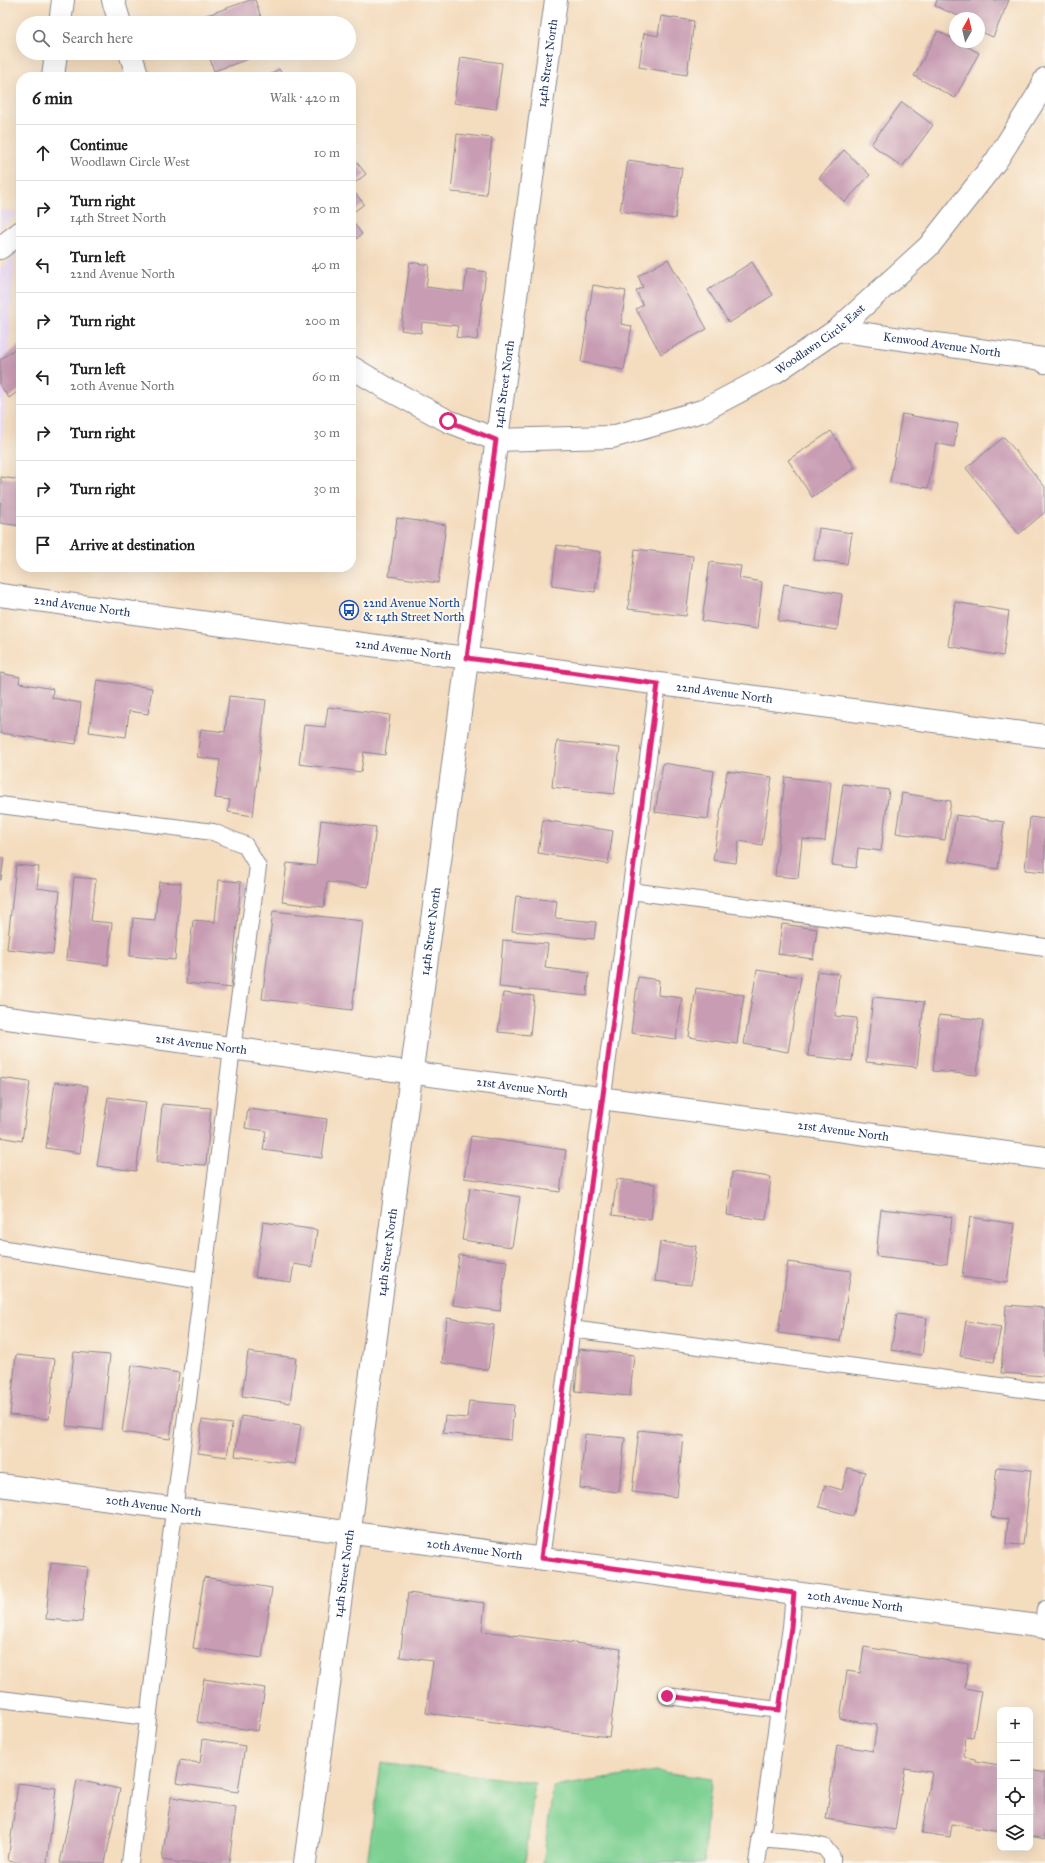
<!DOCTYPE html>
<html lang="en">
<head>
<meta charset="utf-8">
<style>
	:root { --surface:#fff; --page:#f6f6f6; --text:#222; --muted:#767676; --line:#e0e0e0 }
	body { margin:0; font-family:"IM FELL Great Primer",serif; background:var(--page); color:var(--text) }
	.controls { position:absolute; right:12px; bottom:12px; display:grid; overflow:hidden; border-radius:8px; box-shadow:0 4px 16px #0002 }
	.controls button { width:36px; height:36px; display:grid; place-items:center; padding:0; border:0; border-bottom:1px solid var(--line); background:var(--surface); color:var(--text); font:20px sans-serif }
	.compass { position:absolute; left:949px; top:12px; width:36px; height:36px; border-radius:50%; background:var(--surface); box-shadow:0 4px 16px #0002; rotate:8deg }
	.stop { position:absolute; width:12px; height:12px; margin:-9px; border:3px solid #db2777; border-radius:50%; background:#fff }
	.stop.end { background:#db2777; border-color:#fff; box-shadow:0 1px 4px #0008 }
	.list { margin:0; padding:0; list-style:none }
	h2 { display:flex; justify-content:space-between; align-items:center; height:52px; margin:0; padding:0 16px; font-size:17px }
	h2 small { font-size:13px; font-weight:400; color:var(--muted) }
	.list li { display:grid; grid-template-columns:26px 1fr auto; gap:12px; align-items:center; box-sizing:border-box; height:56px; padding:0 16px; border-top:1px solid var(--line) }
	.list b { display:block; font-size:15px; white-space:nowrap }
	.list p { margin:0; font-size:13px; white-space:nowrap; color:var(--muted) }
	.list em { font-size:13px; font-style:normal; color:var(--muted) }
	.icon { flex:none; width:22px; height:22px; fill:none; stroke:currentColor; stroke-width:2; stroke-linecap:round; stroke-linejoin:round }
	.map { position:relative; flex:none; width:1045px; height:1863px; overflow:hidden }
	.search { position:absolute; background:var(--surface); box-shadow:0 4px 16px #0002; left:16px; top:16px; width:340px; height:44px; display:flex; align-items:center; gap:10px; box-sizing:border-box; padding:0 14px; border-radius:22px; color:var(--muted); font-size:15px }
	.panel { position:absolute; background:var(--surface); box-shadow:0 4px 16px #0002; left:16px; top:72px; width:340px; height:500px; border-radius:16px }
	.map>svg:first-child { display:block }
	.built { fill:#e3d3f2 }
	.green { fill:#7dd092; stroke:#4c8078 }
	.building { fill:#c89cb3 }
	.lines { fill:none; stroke-linecap:round; stroke-linejoin:round }
	.lane-casing { stroke:#88868e; stroke-width:18 }
	.street-casing { stroke:#88868e; stroke-width:24 }
	.secondary-casing { stroke:#88868e; stroke-width:24 }
	.lane { stroke:#fff; stroke-width:16 }
	.street { stroke:#fff; stroke-width:22 }
	.secondary { stroke:#fff; stroke-width:22 }
	.route { stroke:#db2777; stroke-width:5 }
	.labels { text-anchor:middle; dominant-baseline:central; stroke-width:4; stroke-linejoin:round; paint-order:stroke }
	.street-label { font-size:12px; fill:#1b2f5e; stroke:#fbf7ec }
	.transit-label { font-size:12px; fill:#164399; stroke:#fbf7ec; text-anchor:start }
</style>
</head>
<body>
<div class="map">
<svg width="1045" height="1863" viewBox="0 0 1045 1863">
	<rect width="100%" height="100%" fill="#fbf7ec"/>
	<filter id="ink" filterUnits="userSpaceOnUse"><feTurbulence type="fractalNoise" baseFrequency=".025" numOctaves="2"/><feDisplacementMap in="SourceGraphic" scale="8" xChannelSelector="R" yChannelSelector="G"/><feConvolveMatrix kernelMatrix="1 2 1 2 8 2 1 2 1" color-interpolation-filters="sRGB"/></filter>
	<filter id="wash" filterUnits="userSpaceOnUse"><feTurbulence type="fractalNoise" baseFrequency=".012" numOctaves="4" result="noise"/><feDisplacementMap in="SourceGraphic" scale="16" xChannelSelector="R" yChannelSelector="G"/><feGaussianBlur stdDeviation="0.9" result="paint"/><feColorMatrix in="noise" values="0 0 0 0 0 0 0 0 0 0 0 0 0 0 0 0 0 1.4 0 .05"/><feComposite in="paint" operator="in"/></filter>
	<g filter="url(#wash)">
		<rect width="100%" height="100%" fill="#f4dcbe"/>
		<path class="built" d="M0 209 18 214 0 228Z
			M15 256 0 474V268Z"/>
		<path class="green" d="M381 1763 535 1783 525 1863H367Z
			M656 1771 712 1779 707 1815 704 1863H543L553 1787Z"/>
		<g id="blocks">
			<path class="building" d="M250 0H255L263 23H197L196 19Z
				M937 0H1009L993 37 979 31V18H963L935 6Z
				M661 16 694 21 687 75 639 67 644 33 658 36Z
				M938 31 955 40V42H959L979 53 955 98 914 76Z
				M208 53H266L214 71Z
				M461 57 502 63 496 109 454 103Z
				M279 69 284 77H266Z
				M902 102 933 125 902 167 871 144Z
				M457 134 492 138 486 195 451 192Z
				M844 150 870 175 845 202 819 178Z
				M351 155 366 174 351 186Z
				M628 160 682 168 675 219 620 211Z
				M351 188 364 204 351 214Z
				M351 220 362 234 351 243Z
				M668 259 707 329 661 354 636 309 643 305 636 291 643 287 638 276Z
				M410 262 429 265 426 287 464 292 467 269 486 272 477 340 456 337 458 326 422 322 421 333 401 330Z
				M752 262 773 295 729 323 708 290Z
				M593 285 626 291 621 324 632 326 624 370 581 362Z
				M21 344V389L9 398 0 385V360Z
				M902 414 958 424 954 447 936 443 928 488 890 482Z
				M831 431 855 468 812 497 788 460Z
				M1004 437 1045 487V512L1019 534 966 468Z
				M1 477 21 480V526L0 523Z
				M397 518 446 525 438 583 389 576Z
				M819 528 852 533 847 564 814 560Z
				M557 545 601 552 595 592 552 586Z
				M635 549 693 556 686 616 628 609Z
				M710 562 741 566 739 578 762 582 757 629 702 621Z
				M784 584 842 594 837 630 778 621Z
				M955 602 1009 611 1003 656 948 646Z
				M0 673 20 677 19 683 53 689 52 698 81 703 76 744 0 733Z
				M97 680 152 688 148 714 129 711 126 737 89 732Z
				M229 696 266 700 253 816 228 812 230 800 215 798 220 760 197 757 201 729 225 732Z
				M328 707 390 715 385 755 364 752 361 772 299 764 304 725 325 727Z
				M557 741 620 748 614 794 552 787Z
				M663 763 714 771 708 819 655 812Z
				M727 771 772 777 762 845 739 841 736 863 713 860Z
				M785 777 831 782 825 841 802 839 798 878 775 876Z
				M843 784 889 790 881 851 858 848 856 868 832 865Z
				M902 793 951 801 945 840 896 833Z
				M956 815 1004 822 998 869 949 861Z
				M1030 817 1045 819V872L1025 870Z
				M321 820 376 827 368 887 327 882 324 907 282 902 287 863 316 866Z
				M543 820 613 831 608 864 538 853Z
				M0 858H4L1 880H0Z
				M16 865 39 867 37 888 60 891 53 954 7 949Z
				M74 877 96 879 91 921 112 923 108 965 66 960Z
				M219 880 241 882 231 988 186 983 193 920 215 922Z
				M159 882 181 883 175 960 130 956 133 918 155 920Z
				M516 896 557 901 555 918 596 922 594 939 512 931Z
				M273 911 363 921 352 1010 262 999Z
				M782 924 817 929 813 959 778 954Z
				M503 940 548 944 545 968 589 973 587 996 499 987Z
				M757 970 801 977 788 1052 744 1044Z
				M817 971 839 974 835 1016 857 1018 852 1061 808 1056Z
				M638 977 659 980 658 995 682 998 676 1039 631 1033Z
				M696 988 744 995 737 1044 689 1037Z
				M503 993 534 996 530 1035 498 1032Z
				M873 997 924 1002 917 1067 866 1062Z
				M939 1015 983 1020 977 1075 933 1071Z
				M0 1078 30 1082 22 1141 0 1137Z
				M55 1082 88 1086 80 1153 46 1148Z
				M108 1097 146 1102 136 1171 97 1166Z
				M162 1104 211 1108 206 1165 157 1162Z
				M248 1109 327 1119 322 1158 263 1150 266 1131 245 1128Z
				M471 1136 566 1150 560 1192 464 1178Z
				M732 1172 771 1177 766 1220 727 1215Z
				M617 1179 655 1184 651 1220 612 1215Z
				M470 1188 520 1197 512 1247 462 1240Z
				M881 1209 952 1217 947 1264 876 1256Z
				M970 1217 1015 1224 1007 1283 962 1277Z
				M263 1222 317 1230 312 1267 294 1264 291 1282 255 1277Z
				M660 1242 696 1246 691 1285 655 1281Z
				M459 1255 507 1261 500 1311 453 1305Z
				M788 1262 851 1271 840 1341 778 1333Z
				M1006 1305 1045 1308V1376L1001 1373Z
				M897 1314 927 1318 922 1355 891 1350Z
				M447 1318 494 1325 488 1370 442 1363Z
				M966 1321 1001 1327 994 1362 960 1356Z
				M579 1349 634 1355 630 1396 575 1391Z
				M74 1352 110 1355 102 1430 66 1426Z
				M248 1352 296 1358 290 1403 242 1396Z
				M16 1355 55 1359 49 1419 10 1415Z
				M132 1365 179 1373 170 1439 122 1432Z
				M469 1401 514 1405 511 1440 443 1433 445 1416 467 1418Z
				M241 1416 301 1425 295 1464 235 1456Z
				M202 1420 232 1424 227 1457 198 1453Z
				M639 1430 683 1435 677 1497 632 1492Z
				M585 1434 625 1438 619 1492 580 1488Z
				M997 1467 1031 1470 1023 1545 1006 1544 1008 1519 991 1517Z
				M848 1468 865 1472 853 1516 819 1507 825 1485 842 1490Z
				M51 1563 88 1567 82 1622 46 1619Z
				M204 1577 272 1588 262 1658 193 1648Z
				M408 1593 485 1603 482 1631 621 1649 609 1737 426 1713 433 1661 400 1657Z
				M864 1647 968 1664 965 1688 981 1691 973 1738 966 1737 964 1757 975 1759V1761L1000 1765V1832L952 1824 950 1837 922 1833 932 1772 905 1768 895 1830 826 1819 837 1745 873 1751 877 1725 840 1719 847 1671 860 1673Z
				M204 1679 265 1688 258 1731 197 1722Z
				M203 1739 245 1746 238 1792 176 1783 180 1760 200 1763Z
				M1030 1770 1045 1773V1839L1030 1836Z
				M77 1780 120 1789 105 1863H60Z
				M18 1783 56 1788 47 1863H24L8 1861Z
				M171 1797 236 1807 229 1863H182L162 1860Z"/>
		</g>
	</g>
	<g filter="url(#ink)">
		<use href="#blocks" fill-opacity="0" stroke="#88868e" stroke-width="1"/>
		<g class="lines">
			<defs>
				<path id="lane" d="M0 805 213 832 245 845 258 867 232 1049 130 1863
					M631 891 1045 947
					M0 1248 203 1281
					M571 1329 1045 1392
					M541 1559 658 684
					M1043 1627 1045 1609
					M667 1696 779 1710
					M0 1699 147 1717
					M760 1838 802 1842 824 1847 832 1857V1863
					M757 1863 791 1627 794 1593"/>
				<g id="street">
					<path d="M113 0 120 23"/>
					<path d="M60 23 63 0"/>
					<path d="M130 53 138 77"/>
					<path d="M53 77 56 53"/>
					<path d="M0 248 21 232"/>
					<path id="s1" d="M837 330 1043 359 1045 362"/>
					<path id="s2" d="M351 367 386 388 448 421 497 440 612 437 702 411 774 373 837 330 929 246 996 161 1039 93 1045 79"/>
					<path id="s3" d="M0 1017 1045 1158"/>
					<path id="s4" d="M0 1485 1045 1627"/>
					<path id="s5" d="M305 1863 556 0"/>
				</g>
				<g id="secondary">
					<path id="s6" d="M0 595 1045 736"/>
				</g>
			</defs>
			<use href="#lane" class="lane-casing"/>
			<use href="#street" class="street-casing"/>
			<use href="#secondary" class="secondary-casing"/>
			<use href="#lane" class="lane"/>
			<use href="#street" class="street"/>
			<use href="#secondary" class="secondary"/>
		</g>
	</g>
	<g class="lines" filter="url(#ink)">
		<path class="route" d="M448 421 496 440 467 658 658 684 541 1558 794 1593 791 1627 779 1710 667 1696"/>
	</g>
	<defs>
		<symbol id="bus-ring" viewBox="-11 -11 22 22"><circle r="9.5" fill="#fbf7ec" stroke="#1a4fb4" stroke-width="1.5"/><path d="M-5-6H5V4H4V6H2V4H-2V6H-4V4H-5ZM-3.5-4V0h7V-4ZM-3.5 1.2v1.5H-2V1.2ZM2 1.2v1.5H3.5V1.2Z" fill="#1a4fb4"/></symbol>
	</defs>
	<g fill-rule="evenodd">
		<use href="#bus-ring" x="338" y="599" width="22" height="22"/>
	</g>
	<g class="labels">
		<g class="street-label">
			<text stroke="none"><textPath href="#s5" startOffset="1816">14th Street North</textPath></text>
			<text stroke="none"><textPath href="#s2" startOffset="511">Woodlawn Circle East</textPath></text>
			<text stroke="none"><textPath href="#s1" startOffset="106">Kenwood Avenue North</textPath></text>
			<text stroke="none"><textPath href="#s5" startOffset="1492">14th Street North</textPath></text>
			<text stroke="none"><textPath href="#s6" startOffset="83">22nd Avenue North</textPath></text>
			<text stroke="none"><textPath href="#s6" startOffset="407">22nd Avenue North</textPath></text>
			<text stroke="none"><textPath href="#s6" startOffset="731">22nd Avenue North</textPath></text>
			<text stroke="none"><textPath href="#s5" startOffset="940">14th Street North</textPath></text>
			<text stroke="none"><textPath href="#s3" startOffset="203">21st Avenue North</textPath></text>
			<text stroke="none"><textPath href="#s3" startOffset="527">21st Avenue North</textPath></text>
			<text stroke="none"><textPath href="#s3" startOffset="851">21st Avenue North</textPath></text>
			<text stroke="none"><textPath href="#s5" startOffset="616">14th Street North</textPath></text>
			<text stroke="none"><textPath href="#s4" startOffset="155">20th Avenue North</textPath></text>
			<text stroke="none"><textPath href="#s4" startOffset="479">20th Avenue North</textPath></text>
			<text stroke="none"><textPath href="#s5" startOffset="292">14th Street North</textPath></text>
			<text stroke="none"><textPath href="#s4" startOffset="863">20th Avenue North</textPath></text>
		</g>
		<g class="transit-label">
			<text x="363" y="603">22nd Avenue North<tspan x="363" dy="14">&amp; 14th Street North</tspan></text>
		</g>
	</g>
</svg>
<div class="controls">
<button>+</button>
<button>−</button>
<button><svg class="icon" aria-label="locate" viewBox="0 0 24 24"><circle cx="12" cy="12" r="6"/><path d="M12 2v4M12 18v4M2 12h4M18 12h4"/></svg></button>
<button><svg class="icon" aria-label="layers" viewBox="0 0 24 24"><path d="M12 4l9 5-9 5-9-5zM3 14l9 5 9-5"/></svg></button>
</div>
<svg class="compass" viewBox="-18 -18 36 36"><path d="M0-13l5 13h-10z" fill="#e53935"/><path d="M0 13l5-13h-10z" fill="#767676"/></svg>
<div class="stop" style="left:448px;top:421px"></div>
<div class="stop end" style="left:667px;top:1696px"></div>
<div class="search"><svg class="icon" aria-label="search" viewBox="0 0 24 24"><circle cx="10" cy="10" r="6"/><path d="M15 15l6 6"/></svg>Search here</div>
<section class="panel">
<h2>6 min<small>Walk · 420 m</small></h2>
<ul class="list">
<li><svg class="icon" aria-label="ahead" viewBox="0 0 24 24"><path d="M12 20V5M6 11l6-6 6 6"/></svg><div><b>Continue</b><p>Woodlawn Circle West</p></div><em>10 m</em></li>
<li><svg class="icon" aria-label="right" viewBox="0 0 24 24"><path d="M7 20v-9h11M14 6l5 5-5 5"/></svg><div><b>Turn right</b><p>14th Street North</p></div><em>50 m</em></li>
<li><svg class="icon" aria-label="left" viewBox="0 0 24 24"><path d="M17 20v-9H6M10 6l-5 5 5 5"/></svg><div><b>Turn left</b><p>22nd Avenue North</p></div><em>40 m</em></li>
<li><svg class="icon" aria-label="right" viewBox="0 0 24 24"><path d="M7 20v-9h11M14 6l5 5-5 5"/></svg><div><b>Turn right</b></div><em>200 m</em></li>
<li><svg class="icon" aria-label="left" viewBox="0 0 24 24"><path d="M17 20v-9H6M10 6l-5 5 5 5"/></svg><div><b>Turn left</b><p>20th Avenue North</p></div><em>60 m</em></li>
<li><svg class="icon" aria-label="right" viewBox="0 0 24 24"><path d="M7 20v-9h11M14 6l5 5-5 5"/></svg><div><b>Turn right</b></div><em>30 m</em></li>
<li><svg class="icon" aria-label="right" viewBox="0 0 24 24"><path d="M7 20v-9h11M14 6l5 5-5 5"/></svg><div><b>Turn right</b></div><em>30 m</em></li>
<li><svg class="icon" aria-label="arrive" viewBox="0 0 24 24"><path d="M6 21V4h12l-3 4 3 4H6"/></svg><div><b>Arrive at destination</b></div></li>
</ul>
</section>
</div>
</body>
</html>
